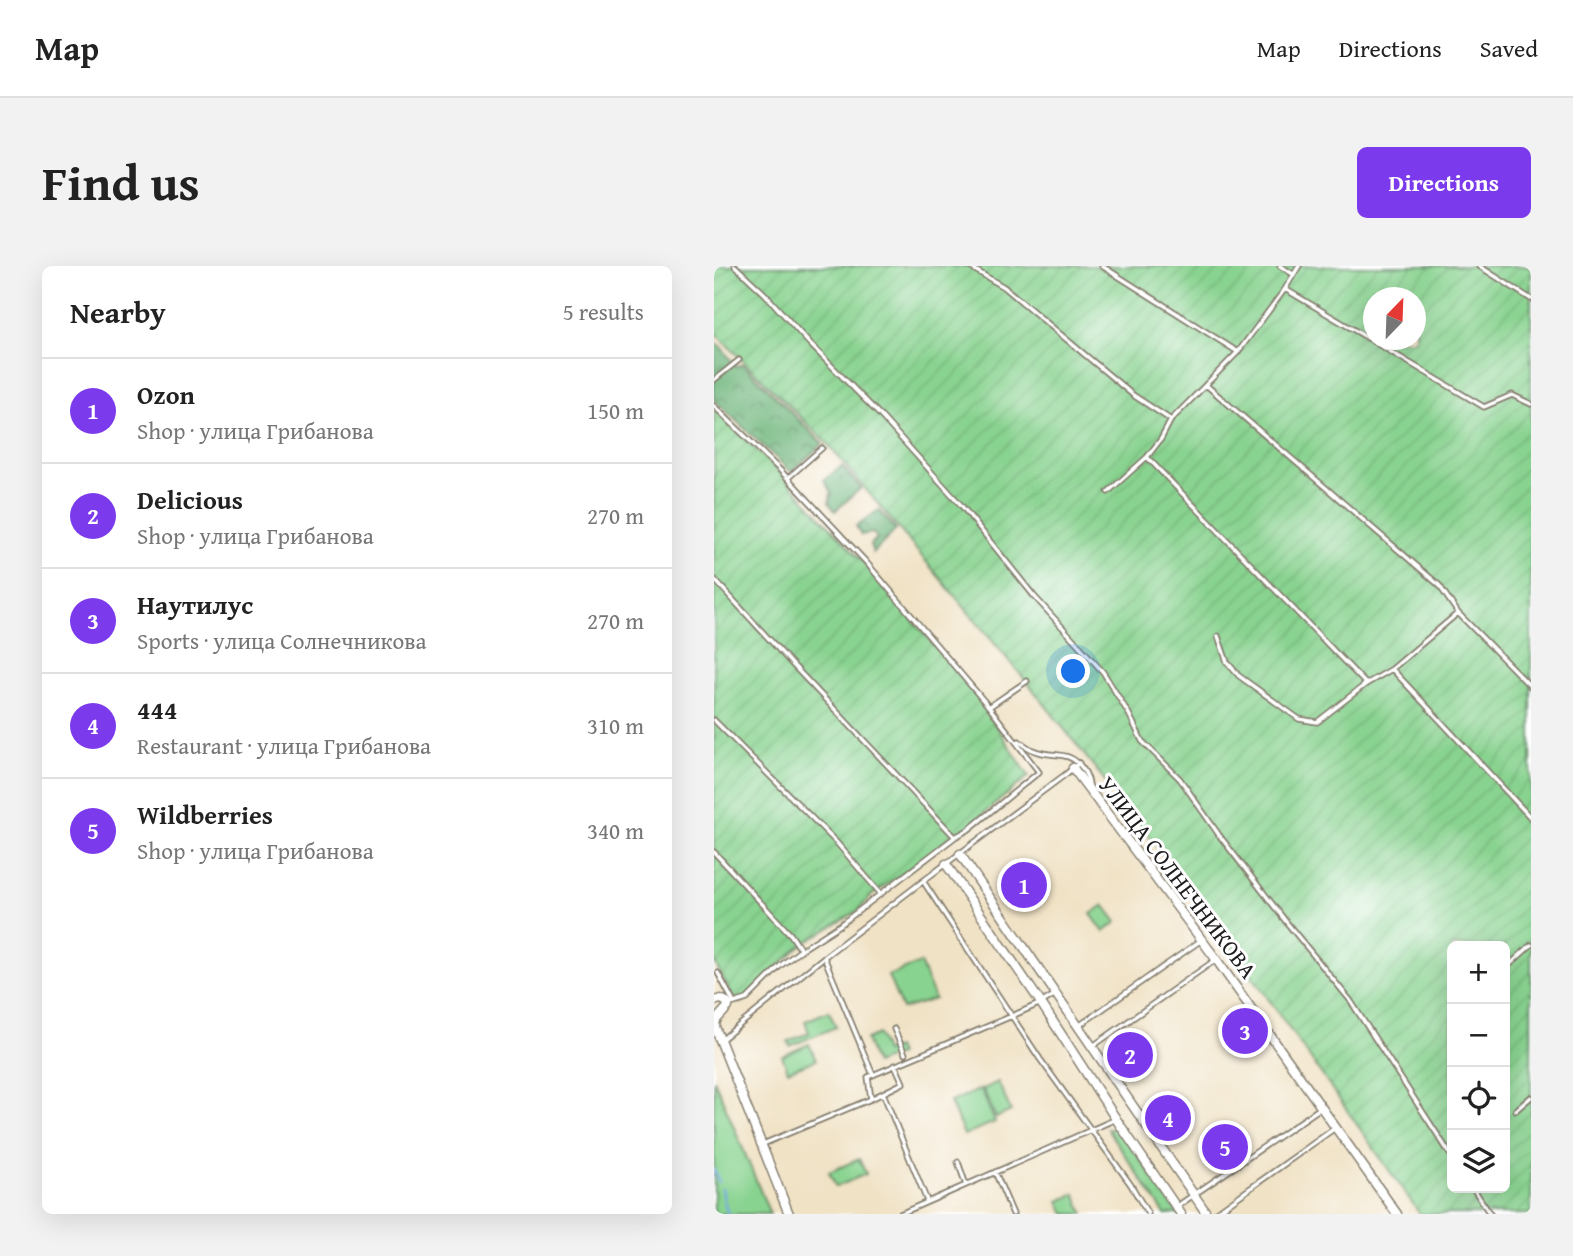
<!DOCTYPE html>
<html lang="en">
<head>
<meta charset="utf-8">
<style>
	:root { --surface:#fff; --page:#f2f2f2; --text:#222; --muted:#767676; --line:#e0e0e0; --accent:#7c3aed }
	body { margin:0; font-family:"Gentium Book Plus",serif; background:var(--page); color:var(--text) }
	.controls { position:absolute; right:21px; bottom:21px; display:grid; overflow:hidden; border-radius:10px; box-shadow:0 7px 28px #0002 }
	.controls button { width:63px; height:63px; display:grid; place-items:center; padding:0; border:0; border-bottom:2px solid var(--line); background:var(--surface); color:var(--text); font:35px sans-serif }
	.compass { position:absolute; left:649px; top:21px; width:63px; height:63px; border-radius:50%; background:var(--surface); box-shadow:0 7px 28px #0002; rotate:23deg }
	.you { position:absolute; left:360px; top:406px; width:24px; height:24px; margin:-18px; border:5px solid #fff; border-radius:50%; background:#1a73e8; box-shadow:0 0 0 10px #1a73e833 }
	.badge { display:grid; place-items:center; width:46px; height:46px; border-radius:50%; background:var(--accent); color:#fff; font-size:23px; font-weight:700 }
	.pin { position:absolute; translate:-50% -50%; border:4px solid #fff; box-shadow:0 2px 7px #0006 }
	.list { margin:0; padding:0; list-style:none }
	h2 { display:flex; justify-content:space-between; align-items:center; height:91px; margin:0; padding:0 28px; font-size:30px }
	h2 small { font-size:23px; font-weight:400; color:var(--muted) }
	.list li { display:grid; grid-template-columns:46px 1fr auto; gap:21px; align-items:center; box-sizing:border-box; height:105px; padding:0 28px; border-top:2px solid var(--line) }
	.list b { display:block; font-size:26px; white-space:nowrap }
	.list p { margin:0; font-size:23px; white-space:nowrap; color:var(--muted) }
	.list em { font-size:23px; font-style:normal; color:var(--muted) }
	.icon { flex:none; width:38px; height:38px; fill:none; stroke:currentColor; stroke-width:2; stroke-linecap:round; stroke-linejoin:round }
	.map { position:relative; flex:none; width:817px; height:948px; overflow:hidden; border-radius:10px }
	header { display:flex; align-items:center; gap:42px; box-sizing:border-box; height:98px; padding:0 35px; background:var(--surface); border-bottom:2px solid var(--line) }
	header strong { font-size:33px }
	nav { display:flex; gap:38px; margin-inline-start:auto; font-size:24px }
	.intro { display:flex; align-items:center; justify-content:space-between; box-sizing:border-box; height:168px; padding:0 42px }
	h1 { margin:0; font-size:49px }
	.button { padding:18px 32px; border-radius:10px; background:var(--accent); color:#fff; font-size:24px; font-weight:700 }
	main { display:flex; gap:42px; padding:0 42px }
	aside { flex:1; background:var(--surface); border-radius:10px; box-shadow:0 7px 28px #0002 }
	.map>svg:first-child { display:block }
	.green { fill:#89d390; stroke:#527856; stroke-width:2 }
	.forest { fill:url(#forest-crowns); stroke:#45684b; stroke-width:2 }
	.garden { fill:url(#garden-furrows); stroke:#527856; stroke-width:2; fill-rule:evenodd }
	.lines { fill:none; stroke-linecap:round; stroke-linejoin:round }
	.stream { stroke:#77a9e2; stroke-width:2.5 }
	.service-casing { stroke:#867f70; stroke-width:7 }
	.minor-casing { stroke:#867f70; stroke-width:11 }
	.service { stroke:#fff; stroke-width:3.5 }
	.minor { stroke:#fff; stroke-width:8 }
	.labels { text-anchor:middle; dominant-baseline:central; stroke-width:6; stroke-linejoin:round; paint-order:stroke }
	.street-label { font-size:23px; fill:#1c1c1c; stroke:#fff }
</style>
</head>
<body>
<header>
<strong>Map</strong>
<nav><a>Map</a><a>Directions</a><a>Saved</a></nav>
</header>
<div class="intro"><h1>Find us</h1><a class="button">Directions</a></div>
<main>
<aside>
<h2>Nearby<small>5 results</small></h2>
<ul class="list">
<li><span class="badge">1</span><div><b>Ozon</b><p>Shop · улица Грибанова</p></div><em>150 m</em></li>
<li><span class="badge">2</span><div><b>Delicious</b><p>Shop · улица Грибанова</p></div><em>270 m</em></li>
<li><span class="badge">3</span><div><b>Наутилус</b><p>Sports · улица Солнечникова</p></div><em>270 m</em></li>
<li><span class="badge">4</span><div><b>444</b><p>Restaurant · улица Грибанова</p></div><em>310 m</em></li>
<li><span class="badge">5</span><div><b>Wildberries</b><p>Shop · улица Грибанова</p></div><em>340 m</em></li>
</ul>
</aside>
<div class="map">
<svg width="817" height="948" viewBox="0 0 817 948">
	<defs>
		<pattern id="forest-crowns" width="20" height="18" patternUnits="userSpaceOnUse" patternTransform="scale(1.75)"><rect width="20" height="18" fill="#6eb57a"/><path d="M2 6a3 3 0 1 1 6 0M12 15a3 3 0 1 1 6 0" fill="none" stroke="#5a9263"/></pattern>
		<pattern id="garden-furrows" width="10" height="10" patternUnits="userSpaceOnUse" patternTransform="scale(1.75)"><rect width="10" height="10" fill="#89d390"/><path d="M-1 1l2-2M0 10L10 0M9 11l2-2" fill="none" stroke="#76b57c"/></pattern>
	</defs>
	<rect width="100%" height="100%" fill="#fff"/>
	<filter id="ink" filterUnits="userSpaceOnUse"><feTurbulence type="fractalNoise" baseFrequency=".0143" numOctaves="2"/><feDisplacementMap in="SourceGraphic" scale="14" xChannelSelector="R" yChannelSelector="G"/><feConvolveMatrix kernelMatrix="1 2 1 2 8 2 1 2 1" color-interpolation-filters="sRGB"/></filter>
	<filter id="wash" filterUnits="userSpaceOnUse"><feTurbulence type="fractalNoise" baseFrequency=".00686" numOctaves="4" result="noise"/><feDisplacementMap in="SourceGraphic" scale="28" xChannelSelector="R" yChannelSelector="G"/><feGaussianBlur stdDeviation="1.57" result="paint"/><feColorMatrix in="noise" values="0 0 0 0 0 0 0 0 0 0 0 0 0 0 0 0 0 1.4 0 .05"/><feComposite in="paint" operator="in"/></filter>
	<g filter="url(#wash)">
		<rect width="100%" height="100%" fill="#f0e2c5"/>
		<path class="green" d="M390 639 403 656 390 666 377 648Z
			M206 697 221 733 188 743 174 710Z
			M115 745 122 761 76 780 74 775 95 767 91 755Z
			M164 768 171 786 182 782 185 789 161 798 152 773Z
			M95 778 102 794 74 805 68 790Z
			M0 813 56 948H0Z
			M284 816 297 845 282 852 269 823Z
			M267 823 281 856 250 869 236 836Z
			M393 863H401L408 867 464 948H451Z
			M145 893 152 908 122 921 115 906Z
			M361 928 370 948H351L345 935Z"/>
		<path class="forest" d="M0 76 7 81 22 100 29 98 109 178 77 206 0 134Z
			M128 200 147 222 121 245 115 237 117 226 110 214Z
			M165 244 182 264 159 287 156 279 163 272 159 267 147 269 142 260Z"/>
		<path class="garden" d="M0 0H817V948H706L479 626 312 415 113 177 0 66ZM660 32H702V74H660ZM738 680H791V922H738Z
			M0 143 64 205 151 298 259 425 315 510 252 562 240 568 219 586 158 629 145 644 83 682 30 735 25 737 16 726 0 695Z"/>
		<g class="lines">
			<path class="stream" d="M0 904 5 916
				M8 922 10 935 14 948"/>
		</g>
	</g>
	<g filter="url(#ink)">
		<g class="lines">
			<defs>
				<path id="service" d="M21 0 51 28 95 77 166 149 247 239 320 330 389 406 415 448 428 475 466 513 505 569 573 657 636 734 738 891
					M254 0 290 21 419 129 457 154
					M388 0 524 86
					M566 0 579 8
					M765 0 817 33
					M571 23 770 141 798 129 817 138
					M0 114 25 94
					M492 119 725 319 744 347 817 421
					M0 140 66 204 152 296 275 441 325 506 254 564 241 571 77 397 0 313
					M433 191 652 418
					M74 212 108 182
					M394 226 433 191 447 173 457 154 524 86 571 23 585 0
					M504 370 513 396 525 410 585 453 603 456 652 418 678 403 744 347
					M678 403 817 552
					M275 441 313 415
					M0 454 122 576 167 628
					M305 475C309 478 314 482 319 484 339 493 354 482 369 503 373 509 374 512 375 518
					M365 497 352 508 209 615 326 793 417 919 434 948
					M0 586 77 669 87 684
					M110 691 159 809
					M791 703 817 679
					M4 707 20 737
					M14 739 33 733 66 700 87 684 126 659 241 571
					M366 759 486 675
					M180 763 191 788
					M7 774 110 691 209 615
					M379 780 500 695
					M169 827 213 935
					M157 833 189 817 181 799
					M802 844 817 831
					M49 878 157 833 154 811 298 750 327 737 340 729
					M244 896 252 919
					M281 906 299 948
					M759 922 776 948
					M462 941 605 843
					M186 948 402 853
					M500 948 621 862"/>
				<path id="minor" d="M359 502 502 693 683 948
					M246 588 493 948
					M232 598 327 737 402 853 467 948
					M0 735 7 733 13 736 14 741 2 754 1 761 75 948"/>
			</defs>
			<use href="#service" class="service-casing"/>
			<use href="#minor" class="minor-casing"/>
			<use href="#service" class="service"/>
			<use href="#minor" class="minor"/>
		</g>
	</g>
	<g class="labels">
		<g class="street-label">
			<text transform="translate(464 611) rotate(53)">УЛИЦА СОЛНЕЧНИКОВА</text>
		</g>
	</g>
</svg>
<div class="controls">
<button>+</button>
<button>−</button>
<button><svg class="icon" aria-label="locate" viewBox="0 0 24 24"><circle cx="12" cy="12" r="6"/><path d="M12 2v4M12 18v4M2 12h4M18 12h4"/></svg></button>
<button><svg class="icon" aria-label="layers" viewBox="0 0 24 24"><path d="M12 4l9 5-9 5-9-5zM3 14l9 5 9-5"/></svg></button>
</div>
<svg class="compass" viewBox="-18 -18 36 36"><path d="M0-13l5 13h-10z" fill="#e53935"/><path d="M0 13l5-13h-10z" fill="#767676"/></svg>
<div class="you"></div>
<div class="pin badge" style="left:310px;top:619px">1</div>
<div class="pin badge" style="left:416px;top:789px">2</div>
<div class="pin badge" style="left:531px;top:765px">3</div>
<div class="pin badge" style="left:454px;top:852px">4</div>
<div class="pin badge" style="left:511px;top:881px">5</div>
</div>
</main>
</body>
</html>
